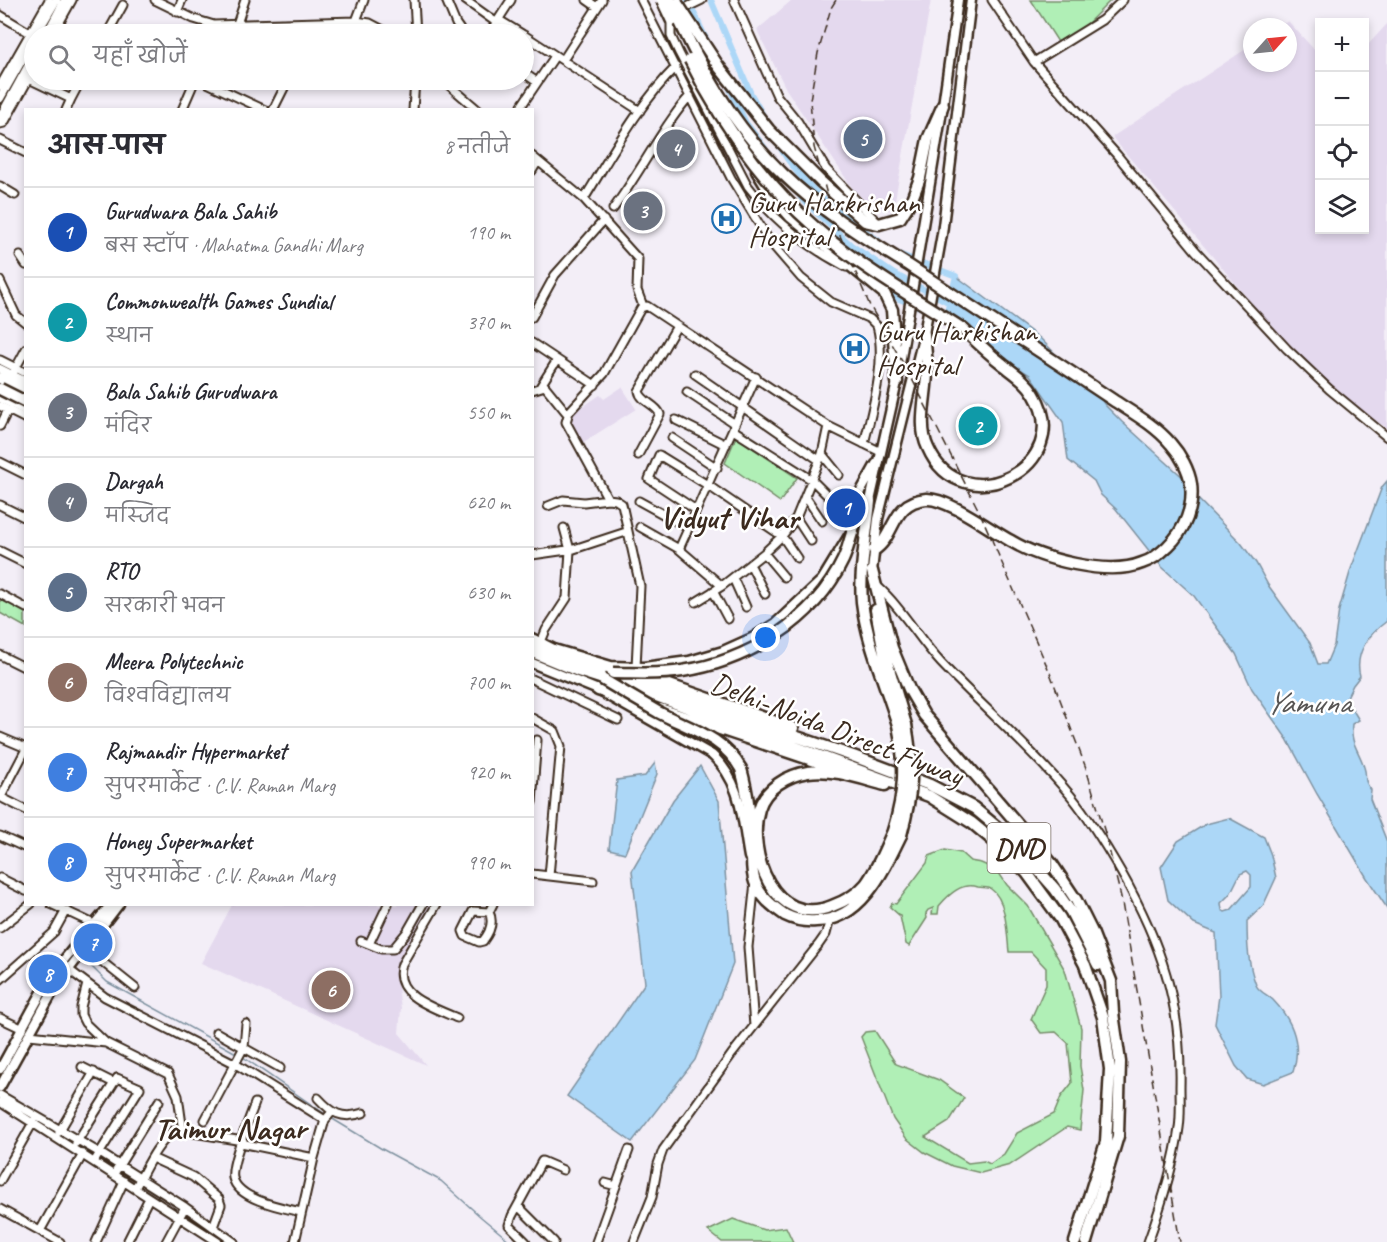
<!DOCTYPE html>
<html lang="hi">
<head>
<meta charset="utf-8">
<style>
	:root { --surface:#fff; --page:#f7f7f7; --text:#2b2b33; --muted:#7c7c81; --line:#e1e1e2; --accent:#ea580c }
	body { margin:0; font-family:Caveat,"Playpen Sans Deva",sans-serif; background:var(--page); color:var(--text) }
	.controls { position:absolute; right:18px; top:18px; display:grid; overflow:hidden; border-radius:0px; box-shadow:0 3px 9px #0003 }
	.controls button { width:54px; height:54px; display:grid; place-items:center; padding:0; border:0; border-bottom:2px solid var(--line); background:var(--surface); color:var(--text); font:30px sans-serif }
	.compass { position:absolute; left:1243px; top:18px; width:54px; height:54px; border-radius:50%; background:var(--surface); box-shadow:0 3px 9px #0003; rotate:63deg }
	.you { position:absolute; left:766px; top:638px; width:21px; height:21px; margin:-15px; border:4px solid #fff; border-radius:50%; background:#1a73e8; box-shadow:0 0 0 9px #1a73e833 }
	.badge { display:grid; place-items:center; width:39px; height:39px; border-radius:50%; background:var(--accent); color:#fff; font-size:20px; font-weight:700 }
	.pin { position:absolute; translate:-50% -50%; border:3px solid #fff; box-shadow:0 2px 6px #0006 }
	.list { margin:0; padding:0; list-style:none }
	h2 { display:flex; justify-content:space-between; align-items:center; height:78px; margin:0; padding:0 24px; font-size:26px }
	h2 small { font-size:20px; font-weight:400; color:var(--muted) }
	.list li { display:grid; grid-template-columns:39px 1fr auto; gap:18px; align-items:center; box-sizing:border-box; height:90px; padding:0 24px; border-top:2px solid var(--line) }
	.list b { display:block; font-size:22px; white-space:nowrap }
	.list p { margin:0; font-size:20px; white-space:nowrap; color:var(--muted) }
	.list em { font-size:20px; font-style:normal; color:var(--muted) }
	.icon { flex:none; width:33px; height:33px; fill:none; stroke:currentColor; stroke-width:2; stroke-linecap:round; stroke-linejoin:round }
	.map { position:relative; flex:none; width:1387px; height:1242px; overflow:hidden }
	.search { position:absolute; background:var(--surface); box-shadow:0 3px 9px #0003; left:24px; top:24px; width:510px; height:66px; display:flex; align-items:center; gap:15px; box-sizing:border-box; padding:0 21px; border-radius:33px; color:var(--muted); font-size:22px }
	.panel { position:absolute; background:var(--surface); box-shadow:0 3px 9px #0003; left:24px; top:108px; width:510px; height:798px; border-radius:0px }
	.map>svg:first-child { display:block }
	.built { fill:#e4d9ee }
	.green { fill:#b0efb6; stroke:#768c6a; stroke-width:1.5 }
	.water { fill:#acd7f7; stroke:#7f92a0; stroke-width:1.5; fill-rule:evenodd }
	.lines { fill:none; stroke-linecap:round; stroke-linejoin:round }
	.stream { stroke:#7f92a0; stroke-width:1.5 }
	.canal { stroke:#acd7f7; stroke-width:6 }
	.minor-casing { stroke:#3b2a1e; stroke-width:11 }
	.major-casing { stroke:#3b2a1e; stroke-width:13 }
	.highway-casing { stroke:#3b2a1e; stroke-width:15 }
	.minor { stroke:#fff; stroke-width:7 }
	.major { stroke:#fff; stroke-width:8 }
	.highway { stroke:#fff; stroke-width:10 }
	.rail { stroke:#3b2a1e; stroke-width:1.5; stroke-dasharray:9 4.5; stroke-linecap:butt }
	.highway-bridge-casing { stroke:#3b2a1e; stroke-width:15; stroke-linecap:butt }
	.highway-bridge { stroke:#fff; stroke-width:10 }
	.labels { text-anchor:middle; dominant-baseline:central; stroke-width:5; stroke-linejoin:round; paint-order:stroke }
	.shield { fill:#fff; stroke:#766a62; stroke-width:1.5 }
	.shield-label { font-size:28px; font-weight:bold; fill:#3b2a1e }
	.poi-label { font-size:30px; fill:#3b2a1e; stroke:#fff; text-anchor:start }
	.street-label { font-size:30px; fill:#3b2a1e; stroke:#fff }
	.neighbourhood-label { font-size:32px; font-weight:bold; fill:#3b2a1e; stroke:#fff }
	.water-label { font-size:32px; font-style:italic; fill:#575554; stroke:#fff }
</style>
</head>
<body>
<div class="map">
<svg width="1387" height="1242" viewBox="0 0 1387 1242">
	<rect width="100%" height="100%" fill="#f3eef7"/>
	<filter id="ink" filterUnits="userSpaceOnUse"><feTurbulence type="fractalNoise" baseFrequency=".0167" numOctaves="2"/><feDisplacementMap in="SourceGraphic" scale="12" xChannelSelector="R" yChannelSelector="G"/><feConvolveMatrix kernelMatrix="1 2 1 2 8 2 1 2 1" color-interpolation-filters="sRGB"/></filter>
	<g filter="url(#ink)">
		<path class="built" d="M792 0H931L893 211 871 206 853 189 786 89 757 30Z
			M1288 21 1319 55 1320 230H1364L1365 48 1387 24V428L1350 404 1282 339 1112 137 1252 45V63H1288V27H1279Z
			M622 387 636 409 582 443 568 417 600 395 604 399Z
			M232 905H433L426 922 402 958 396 974 401 1008 399 1033 426 1065 201 963Z"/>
		<path class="green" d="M1031 0H1111L1084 27 1058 42Z
			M736 437 797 478 780 502 725 463Z
			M0 597 25 611V627L0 613Z
			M945 850 961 853 970 861 981 863 997 870 1007 885 1028 906 1065 970 1081 1028 1080 1066 1084 1090 1080 1130 1067 1127 1010 1165 981 1173 952 1166 924 1152 906 1138 893 1119 861 1037 865 1032 875 1031 896 1064 939 1080 964 1098 949 1122 925 1137 968 1163 984 1161 990 1164 1004 1154 1017 1133 1054 1114 1061 1097 1072 1083 1068 1043 1056 1032 1041 1033 1031 1019 1046 985V968L1031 952H1009C1007 935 1007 900 991 889 988 887 982 888 978 887 962 882 949 894 939 906L938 914H932L933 908 928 910 926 913 927 918 909 946 906 944 900 916 890 907 892 903 896 904 927 863 929 856Z
			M733 1219 764 1230 786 1227 793 1242H722L708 1231Z"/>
		<path class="water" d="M956 276 1041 339 1075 374 1090 383 1105 405 1122 422 1187 481 1196 497 1241 543 1256 563 1268 585 1310 643 1318 664H1326L1334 645 1339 610 1351 569 1382 487 1387 481V621C1369 634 1354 653 1360 676L1353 685 1346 699 1359 720 1352 724C1350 744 1359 750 1364 767 1368 778 1362 778 1371 790L1370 799 1387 842V908L1367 878 1317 794 1287 739 1252 689 1236 654 1194 596 1162 567 1116 509 1101 495 1094 481 1068 460 1063 422 1030 375 987 348 945 318Z
			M655 763 657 774 625 853 609 849 617 780 645 776Z
			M700 766 719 801 733 964 695 1060 632 1142 567 1096 645 983 632 871 673 800Z
			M1229 818 1264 837 1271 855 1276 878 1263 906 1247 921C1247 944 1248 964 1256 985 1259 992 1268 995 1273 1000 1293 1021 1302 1045 1293 1072L1263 1084 1247 1079 1236 1066 1215 1024 1219 996 1216 933 1194 924 1168 900 1161 867 1178 841 1206 824ZM1247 871 1251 875V887L1231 910 1225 912 1222 910 1221 903 1230 894 1240 874Z"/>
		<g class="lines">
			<path class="stream" d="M84 959 107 982 238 1054
				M243 1057 325 1114
				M331 1118 382 1149 441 1181 481 1217 511 1242"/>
			<path class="canal" d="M688 0 708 43
				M711 0 751 94 764 117
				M703 50 718 85
				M728 85 746 123 765 148
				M778 144C801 186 840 214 878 240
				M796 190 802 199 851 245 894 274 948 302
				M896 253 956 276 946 315
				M881 282 899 299 922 308"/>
			<defs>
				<path id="minor" d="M155 0 194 19 214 25 356 21 370 23 391 34
					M414 0 416 34
					M446 0 456 24 463 34
					M465 0 497 23
					M587 0 597 7
					M641 0 731 178 770 242 801 278 831 302 870 319 877 326C887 361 872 410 864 444
					M734 0 777 96 798 122 826 169 877 222
					M992 0 1034 62 1117 155 1195 250 1287 349 1329 389 1387 437
					M679 11 702 0
					M177 12 182 0
					M0 15 30 33
					M671 17V36L679 53 748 186C774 221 808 247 846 267
					M499 20 522 34
					M356 21 364 0
					M237 24 245 0
					M53 34 72 0
					M107 34 123 5
					M489 34 511 0
					M524 35 640 111
					M563 60 602 0
					M1034 62 1102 20 1123 0
					M524 73 537 82
					M29 79 71 99 81 80
					M201 80 265 110
					M443 80 478 110
					M0 86 49 0
					M522 105 555 56
					M66 110 71 99
					M182 110 195 80
					M273 110 288 80
					M413 110 415 80
					M0 124 4 123 34 69
					M0 140 26 153
					M532 156 584 199 638 259 637 290 643 306
					M532 171 538 161
					M0 186 15 195
					M584 199C612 154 638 105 676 67
					M613 209C633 182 649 153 667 126 674 116 681 105 690 96
					M20 256 26 265
					M0 281 16 315 26 323
					M532 317 555 275 604 220
					M532 343 595 385
					M0 360 26 373
					M695 374 819 460
					M12 375 26 349
					M540 387 557 360
					M532 390 545 386 566 412H569L604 374 641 308 647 306 828 426 881 452
					M687 392 735 424
					M0 406 26 419
					M569 412 566 422 608 499
					M676 420 726 445
					M0 426 8 410
					M733 430 812 480 833 501
					M672 438 717 468
					M822 454 839 475
					M638 455 660 414C656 404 641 402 639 391L677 326
					M0 462 26 475
					M805 496 822 521
					M639 501 688 528
					M0 505 26 518
					M548 506 563 500 584 502 608 499 616 500 622 504 640 586 636 667
					M696 510 649 479 659 455 709 486 782 536 797 558
					M796 518 811 541
					M640 527 679 549 722 586
					M679 549 756 377
					M0 551 26 564
					M764 553 784 577
					M532 555 574 549 626 532
					M750 564 765 594
					M733 578 746 607
					M877 586C902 608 918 638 941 663 984 708 1031 748 1071 796 1090 819 1106 846 1121 872 1161 943 1182 1004 1180 1087 1180 1101 1181 1115 1179 1128 1174 1166 1161 1206 1148 1242
					M713 591 728 619
					M0 594 26 608
					M696 602 722 586 764 553 782 536 796 518 822 454 828 426
					M541 642 546 630 567 598 570 550 564 528
					M0 655 26 668
					M532 679 618 720
					M532 718 555 731 561 746 549 876
					M0 737 26 748
					M0 797 26 810
					M1 797 26 749
					M532 802 537 740
					M0 836 26 848
					M532 874 593 881
					M0 878 26 891
					M51 904 96 925
					M437 904 402 964C391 995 434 1008 457 1018
					M489 912 473 911 463 931 465 936 479 942 483 941C490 932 494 922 489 912L493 904
					M0 928 31 904
					M361 941 381 949H393L407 932 423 904
					M369 944 388 904
					M85 948 135 988
					M68 969 105 997 234 1063 325 1120
					M0 980 54 932 65 912
					M87 984 81 1007V1015L85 1023 106 1043 168 1074 178 1096 183 1132
					M0 1018 23 1029
					M754 1026 748 947 755 882
					M216 1032 280 1068
					M29 1035 106 1043
					M82 1067 114 1083
					M0 1095 100 1153 185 1207 234 1242
					M318 1098C332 1113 341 1120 363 1113
					M0 1102 218 1242
					M255 1103C249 1120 230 1164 233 1178 238 1200 284 1208 301 1212
					M205 1120 244 1047 246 1024
					M59 1132 94 1072
					M76 1143 117 1078 140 1088 94 1162
					M241 1143 314 1158
					M152 1158 193 1177 219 1199 221 1205 213 1227
					M114 1174 159 1101
					M0 1181 35 1119
					M605 1183 616 1186
					M135 1188C147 1167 156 1144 175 1130L243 1141
					M518 1206 554 1242
					M0 1209 60 1242
					M40 1231 83 1154
					M96 1242 124 1181
					M127 1242 149 1198
					M166 1242 185 1207
					M295 1242 314 1158 325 1120 331 1113
					M526 1242 509 1225 512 1216 542 1161 563 1170
					M596 1242 629 1150
					M634 1242 652 1197 658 1164 663 1150 732 1054 819 944 826 934 830 919"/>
				<path id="major" d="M36 34 56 0
					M47 34 65 0
					M0 98 34 38
					M0 118 34 56
					M0 369 26 382
					M0 398 26 411
					M853 527 861 491 876 464
					M872 571 878 519 924 334 942 234 971 0
					M532 638 554 649 611 666 644 667 689 661 723 651 752 638 776 623 822 580 870 501 897 382 943 105 958 0
					M532 663 598 690 712 755C742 782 742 819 749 857
					M0 1069C18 1038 33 1005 52 976 69 950 92 929 111 904
					M0 1087 56 986 119 904"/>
				<path id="highway" d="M757 171 771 194 791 217 884 293 892 310 897 382
					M821 182 865 221 879 224 900 218 912 199 920 178 928 139 943 105
					M924 334C925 346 927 359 927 371 927 395 917 426 928 448 961 524 1078 467 1034 394 1026 380 1012 372 1000 362 987 352 975 340 963 329
					M0 378 26 391
					M870 501C867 534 859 569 862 602 867 644 886 685 898 725
					M874 550C896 536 891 502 926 499 946 497 992 531 1011 541 1041 559 1108 577 1142 563 1152 560 1161 553 1168 546 1185 530 1194 507 1191 484 1189 470 1180 454 1171 444 1156 426 1133 413 1113 400 1083 380 1053 360 1022 340
					M872 571 892 648 909 689 924 715 1052 864 1076 900 1092 932 1111 981 1113 1013 1120 1062 1118 1136 1086 1242
					M876 610 884 652 906 725
					M532 644 551 653 853 756 930 785 974 808 1010 838 1055 889 1071 912 1098 965
					M532 652 578 671 659 697 929 796 972 823 1001 847 1027 873 1060 918 1085 965 1103 1017 1110 1069 1106 1142 1075 1242
					M652 679 793 728
					M598 690 636 702
					M660 709 833 767
					M741 769C748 793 750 816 752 841 753 855 750 868 755 882 759 895 773 907 785 915 795 920 805 922 816 921 861 921 884 870 901 835
					M885 785C862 779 833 768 808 772 788 775 765 788 759 809 746 853 774 929 832 906 845 901 857 895 866 884 878 868 885 849 893 831"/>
			</defs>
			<use href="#minor" class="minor-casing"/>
			<use href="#major" class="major-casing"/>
			<use href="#highway" class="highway-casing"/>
			<use href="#minor" class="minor"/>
			<use href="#major" class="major"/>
			<use href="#highway" class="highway"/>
			<path class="rail" d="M836 0 831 8 818 53 810 100 814 147 835 224 870 306 910 375 981 515 1050 673 1086 768 1105 833 1121 897 1180 1242"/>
			<defs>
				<path id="highway-bridge" d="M662 0 672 21
					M670 0C698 64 732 125 783 174 820 210 864 238 908 265 946 290 984 315 1022 340
					M677 3 719 67 769 130 821 182
					M690 60C725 132 776 199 840 248 878 278 922 302 963 329
					M0 389 26 402
					M613 673C636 673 660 675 682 671 748 661 814 621 843 560 847 552 849 542 852 533
					M602 679C620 690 639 701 658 712 688 728 724 737 741 769
					M893 831C905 792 906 764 898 725
					M901 835C913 791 914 770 906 725"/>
			</defs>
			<use href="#highway-bridge" class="highway-bridge-casing"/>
			<use href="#highway-bridge" class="highway-bridge"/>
		</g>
	</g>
	<defs>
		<symbol id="hospital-ring" viewBox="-11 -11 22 22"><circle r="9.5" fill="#fff" stroke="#1f6fb2" stroke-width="1.5"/><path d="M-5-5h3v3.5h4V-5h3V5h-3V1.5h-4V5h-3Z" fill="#1f6fb2"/></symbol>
	</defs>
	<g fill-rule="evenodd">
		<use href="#hospital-ring" x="710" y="202" width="33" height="33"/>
		<use href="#hospital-ring" x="838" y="332" width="33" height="33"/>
	</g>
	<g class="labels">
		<rect class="shield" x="987.5" y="823" width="63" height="50" rx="4.5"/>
		<g class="shield-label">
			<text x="1019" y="848">DND</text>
		</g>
		<g class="poi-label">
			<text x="748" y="202">Guru Harkrishan<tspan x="748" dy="34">Hospital</tspan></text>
			<text x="876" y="331">Guru Harkishan<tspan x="876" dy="34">Hospital</tspan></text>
		</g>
		<g class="street-label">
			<text transform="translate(837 729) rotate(21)">Delhi-Noida Direct Flyway</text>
		</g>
		<g class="neighbourhood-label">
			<text x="729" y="517">Vidyut Vihar</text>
			<text x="230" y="1128">Taimur Nagar</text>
		</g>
		<g class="water-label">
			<text x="1308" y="702">Yamuna</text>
		</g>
	</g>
</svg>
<div class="controls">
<button>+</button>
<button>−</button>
<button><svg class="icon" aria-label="locate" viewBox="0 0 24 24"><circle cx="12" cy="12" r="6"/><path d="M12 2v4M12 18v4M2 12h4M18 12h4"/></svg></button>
<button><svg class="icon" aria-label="layers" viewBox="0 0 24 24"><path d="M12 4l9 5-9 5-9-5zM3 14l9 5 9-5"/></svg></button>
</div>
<svg class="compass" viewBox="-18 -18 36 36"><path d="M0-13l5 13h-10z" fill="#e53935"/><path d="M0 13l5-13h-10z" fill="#7c7c81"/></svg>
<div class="you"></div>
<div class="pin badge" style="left:846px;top:508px;background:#1a4fb4">1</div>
<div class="pin badge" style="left:978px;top:426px;background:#0f9aa8">2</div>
<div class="pin badge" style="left:643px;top:211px;background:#6b7280">3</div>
<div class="pin badge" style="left:676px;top:149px;background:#6b7280">4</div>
<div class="pin badge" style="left:863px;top:139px;background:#5c6f8a">5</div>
<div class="pin badge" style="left:331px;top:990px;background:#8d6e63">6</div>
<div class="pin badge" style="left:93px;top:943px;background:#3f7fe0">7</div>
<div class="pin badge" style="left:48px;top:974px;background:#3f7fe0">8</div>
<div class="search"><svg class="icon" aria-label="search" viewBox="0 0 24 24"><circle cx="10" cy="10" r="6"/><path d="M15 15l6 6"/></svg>यहाँ खोजें</div>
<section class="panel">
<h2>आस-पास<small>8 नतीजे</small></h2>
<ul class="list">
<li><span class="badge" style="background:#1a4fb4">1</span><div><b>Gurudwara Bala Sahib</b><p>बस स्टॉप · Mahatma Gandhi Marg</p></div><em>190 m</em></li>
<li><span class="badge" style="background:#0f9aa8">2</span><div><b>Commonwealth Games Sundial</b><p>स्थान</p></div><em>370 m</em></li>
<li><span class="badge" style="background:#6b7280">3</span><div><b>Bala Sahib Gurudwara</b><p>मंदिर</p></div><em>550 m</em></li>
<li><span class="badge" style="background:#6b7280">4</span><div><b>Dargah</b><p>मस्जिद</p></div><em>620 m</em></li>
<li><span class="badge" style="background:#5c6f8a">5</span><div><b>RTO</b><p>सरकारी भवन</p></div><em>630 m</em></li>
<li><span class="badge" style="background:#8d6e63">6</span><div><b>Meera Polytechnic</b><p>विश्वविद्यालय</p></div><em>700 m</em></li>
<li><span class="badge" style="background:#3f7fe0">7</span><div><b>Rajmandir Hypermarket</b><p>सुपरमार्केट · C.V. Raman Marg</p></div><em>920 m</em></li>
<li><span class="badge" style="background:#3f7fe0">8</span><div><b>Honey Supermarket</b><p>सुपरमार्केट · C.V. Raman Marg</p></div><em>990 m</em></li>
</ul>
</section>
</div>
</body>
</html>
